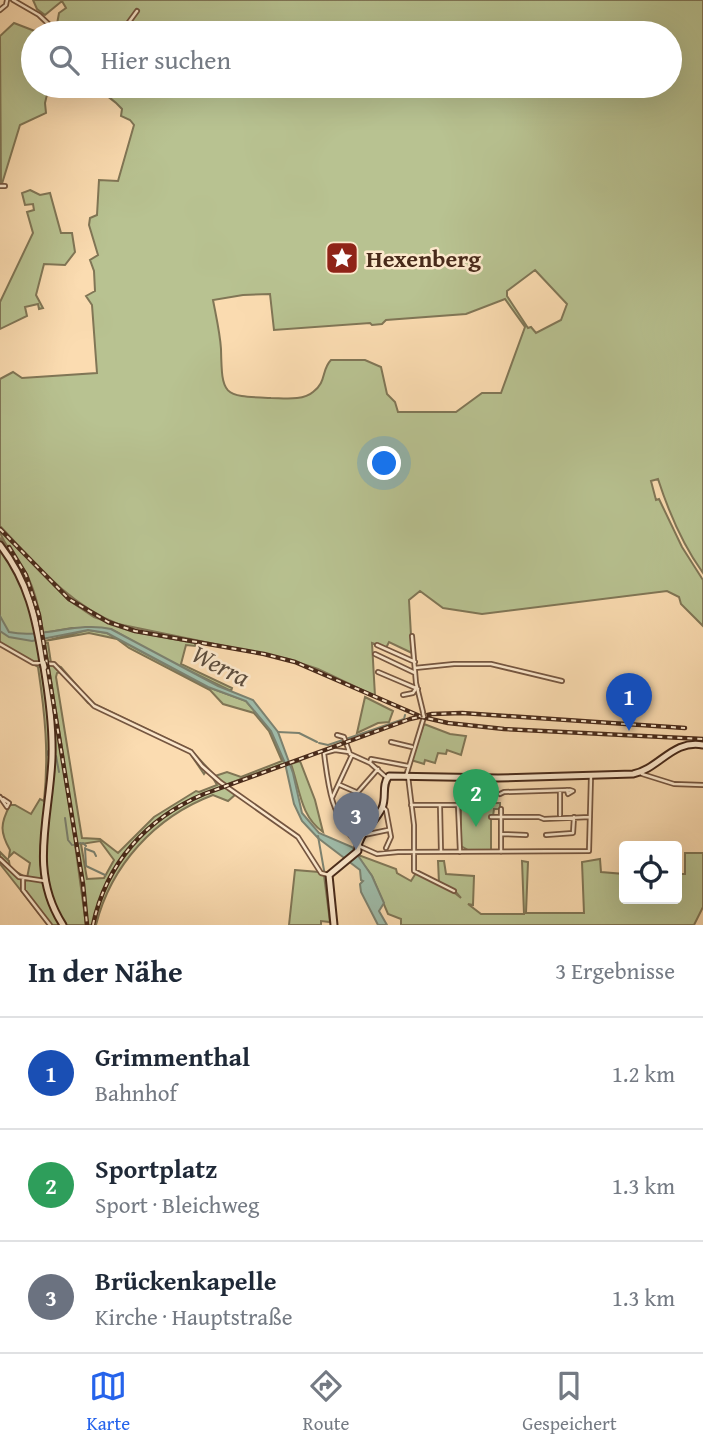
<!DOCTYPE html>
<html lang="de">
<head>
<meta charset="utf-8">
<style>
	:root { --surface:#fff; --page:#f2f2f3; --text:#1f2937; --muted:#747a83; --line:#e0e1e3; --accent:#2563eb }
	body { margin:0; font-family:"Gentium Book Plus",serif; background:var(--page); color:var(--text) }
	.controls { position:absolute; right:21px; bottom:21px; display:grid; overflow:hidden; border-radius:7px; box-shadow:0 7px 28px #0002 }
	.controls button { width:63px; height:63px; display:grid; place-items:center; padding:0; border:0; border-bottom:2px solid var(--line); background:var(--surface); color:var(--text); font:35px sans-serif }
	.you { position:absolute; left:385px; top:464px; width:24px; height:24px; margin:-18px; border:5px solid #fff; border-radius:50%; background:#1a73e8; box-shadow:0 0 0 10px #1a73e833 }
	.badge { display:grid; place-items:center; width:46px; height:46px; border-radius:50%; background:var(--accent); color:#fff; font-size:23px; font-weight:700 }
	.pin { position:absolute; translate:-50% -58px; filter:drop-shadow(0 2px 4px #0008) }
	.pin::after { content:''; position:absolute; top:37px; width:24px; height:21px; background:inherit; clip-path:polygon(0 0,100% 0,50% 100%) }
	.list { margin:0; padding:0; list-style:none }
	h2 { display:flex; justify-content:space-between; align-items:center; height:91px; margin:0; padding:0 28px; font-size:30px }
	h2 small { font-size:23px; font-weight:400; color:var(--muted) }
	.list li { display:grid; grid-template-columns:46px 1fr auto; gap:21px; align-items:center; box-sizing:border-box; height:112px; padding:0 28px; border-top:2px solid var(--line) }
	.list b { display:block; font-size:26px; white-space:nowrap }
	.list p { margin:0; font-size:23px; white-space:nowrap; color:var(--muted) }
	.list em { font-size:23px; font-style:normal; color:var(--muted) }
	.icon { flex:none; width:38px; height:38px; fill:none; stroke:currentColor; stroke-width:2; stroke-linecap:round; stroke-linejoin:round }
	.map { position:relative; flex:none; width:703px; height:925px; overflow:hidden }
	.search { position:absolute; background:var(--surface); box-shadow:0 7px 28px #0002; left:21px; right:21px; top:21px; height:77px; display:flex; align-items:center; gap:18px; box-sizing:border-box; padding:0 24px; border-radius:38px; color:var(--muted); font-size:26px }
	.sheet { height:427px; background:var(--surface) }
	nav { display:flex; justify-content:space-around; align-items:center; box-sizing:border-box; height:98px; border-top:2px solid var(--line); background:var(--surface); font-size:19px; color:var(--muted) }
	nav a { display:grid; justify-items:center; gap:4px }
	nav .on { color:var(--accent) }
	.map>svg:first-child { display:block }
	.green { fill:#b8c291; stroke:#807656; stroke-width:2; fill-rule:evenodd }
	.water { fill:#9fbcaa; stroke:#7c8270; stroke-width:2 }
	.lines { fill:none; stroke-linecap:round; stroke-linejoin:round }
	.stream { stroke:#7c8270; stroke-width:2 }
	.minor-casing { stroke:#755640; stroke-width:6 }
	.secondary-casing { stroke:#482a1a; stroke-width:9 }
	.minor { stroke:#fce8cc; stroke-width:2.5 }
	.secondary { stroke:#fce8cc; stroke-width:5 }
	.rail-casing { stroke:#482a1a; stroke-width:4.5 }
	.rail { stroke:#fce8cc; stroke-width:2; stroke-dasharray:5; stroke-linecap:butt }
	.minor-bridge-casing { stroke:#755640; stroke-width:6; stroke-linecap:butt }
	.secondary-bridge-casing { stroke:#482a1a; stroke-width:9; stroke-linecap:butt }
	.minor-bridge { stroke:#fce8cc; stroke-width:2.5 }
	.secondary-bridge { stroke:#fce8cc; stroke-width:5 }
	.labels { text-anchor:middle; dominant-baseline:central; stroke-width:5; stroke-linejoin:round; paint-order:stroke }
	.poi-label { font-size:24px; font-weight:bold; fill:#482a1a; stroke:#fce8cc; text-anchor:start }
	.water-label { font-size:26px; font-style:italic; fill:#5e4e3e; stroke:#fce8cc }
</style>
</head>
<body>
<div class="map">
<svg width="703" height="925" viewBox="0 0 703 925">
	<rect width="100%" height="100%" fill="#fbdcb1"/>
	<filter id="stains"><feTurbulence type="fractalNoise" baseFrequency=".00286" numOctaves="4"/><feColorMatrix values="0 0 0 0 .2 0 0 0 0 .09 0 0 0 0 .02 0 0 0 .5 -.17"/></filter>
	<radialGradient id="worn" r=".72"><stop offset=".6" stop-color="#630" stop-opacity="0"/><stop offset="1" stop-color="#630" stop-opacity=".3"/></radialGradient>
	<path class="green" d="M33 0H703V573C682 544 669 513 658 479L651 481 656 500 659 499 682 547 703 580V626L681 604 679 597 667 591 482 614 443 608 420 591 409 600 412 653 389 642 386 648 372 643 375 696 318 669 288 659 118 624C68 604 36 564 0 526V379L13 372 22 378 97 373 92 305 86 296 95 291 94 271 90 260 98 255 89 225 90 218 97 215 99 180 118 181 134 125 130 120 121 116 122 109C114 100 106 94 95 90L94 86H670V33H88L70 23 64 28 57 24 59 13 66 8 62 1 45 15 37 9ZM535 270 567 304 561 320 536 333 531 327 528 328 507 296V291ZM270 294 274 330 370 323 372 325 382 324 386 320 466 314 505 299 525 327 501 393H482L456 412H398L395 402 387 394 381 367 365 360H331C321 370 327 382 313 392 303 401 283 398 271 398 223 396 222 397 221 349 220 333 216 316 213 300L243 295Z
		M14 23 40 33H33V86H49L45 103 46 113 20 125 1 187 0 36Z
		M30 190 40 195 50 193 61 233H72L75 252 65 265 44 264 36 295 43 308 39 309 38 304 25 307 27 316 0 329V302L33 233 27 212 34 210 33 204 25 205 22 193Z
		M0 530 67 599 94 617 136 632 195 643V646L186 645 181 664 232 688 231 691 163 658 111 629 72 628 43 633C40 612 36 592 26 573 20 562 0 541 0 530Z
		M0 538C23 568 35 597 41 633L37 634 39 640H42L62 761H64L45 643H48L51 663 61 667 92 703 191 750 215 776 227 772 241 777 282 761 269 731 254 713 223 704 210 690 129 648 117 639 89 633 45 641 88 630 107 633 208 687 246 701 271 731 285 763 225 785 207 770 204 774 189 752 88 703 61 672 57 673 56 677 82 838 100 839 118 853 154 817 196 791 199 792 217 785 213 778 236 794 228 801 213 795C155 817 111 865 96 925H88L77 843 75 844 86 925H64L48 891 42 830C38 868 41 892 61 925H48L0 864V852L9 861 10 868 27 878 30 863 14 852 9 857 10 850C0 832 0 824 10 805H15L31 814 40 799 44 801C49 753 45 714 38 667L0 645ZM100 841 114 860 104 878 87 879 81 844Z
		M365 697 393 711 389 722 378 723 357 733Z
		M424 724 450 734 466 736 461 755 447 750 446 754 438 753 435 763 425 760 424 764 411 760Z
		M300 761 315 800 323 832C300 816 300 789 291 764Z
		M461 791H472L473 803H500V809H494L493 816H491V850H468L461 846Z
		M685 853H703V907L694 925H401V919L388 914 372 876 356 854 396 869 397 873 411 881 416 873 451 890 461 898 455 891 439 883 438 861H444L446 874 474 876 473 905 468 904 481 914H524L522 861 528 862 526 913H584L582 862 600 859 601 872 624 874V899H677V874H685Z
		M295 870 319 872 324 875 330 922 321 921V925H289Z"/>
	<path class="water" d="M0 616 9 632C44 639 77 621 111 629L218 686 253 700 278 732 293 773 302 813 319 833 352 847 372 876 384 903 379 911 387 925H378L361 892 360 884 363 881 361 880 360 870 318 838 302 821 294 804 285 763 271 731 246 701 208 687 107 633 88 630 32 641 9 637 0 631Z"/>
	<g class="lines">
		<path class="stream" d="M278 732 299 733 317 742
			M346 739 404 719 405 715
			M319 743 328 745 343 740
			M48 751V755
			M56 756 59 772
			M65 818 68 840 72 845
			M318 836 328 893
			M83 843 86 846
			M74 845 81 843
			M85 848 86 866 105 875
			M86 849 94 852 96 856"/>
		<defs>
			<path id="minor" d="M13 0 39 15 58 33
				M0 10 6 5 7 0
				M121 33 137 11
				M0 186H5
				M412 636 416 683 423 712
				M0 644 33 663 54 664 94 706 191 752 202 766 220 782 298 837 321 873 329 875
				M377 645 415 662
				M375 654 415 673
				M415 668 454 664H491L562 681
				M378 672 418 689
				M403 695 413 693 415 690
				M337 735 344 737 350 754 370 763 387 778
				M391 742 412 747
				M349 752 335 750 324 753C328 786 332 820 358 843
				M370 763 371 759 408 766
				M642 774 674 784 703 785
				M406 776 424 717
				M408 776 414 825V871L454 891
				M340 785 356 792
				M500 794 504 792 570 790 573 791 568 794 567 790
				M0 797 7 807 9 803 3 799
				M332 798 352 755
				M411 805H458L460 852
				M440 806 441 852
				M383 807 386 810 391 837 386 848
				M501 809V852
				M356 810 366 817V822
				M560 815V791
				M491 817H539L544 819 590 817
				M340 820 357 793 378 769
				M350 824 364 821 370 825
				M501 834 526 835
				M364 835 388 830
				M546 835 573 833 574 817
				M359 846 377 854 398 852 589 851 591 776
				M0 859 19 877 45 881
				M23 878V890L50 925"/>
			<path id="secondary" d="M0 545C28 581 36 618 43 663
				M44 667C49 697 53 727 52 758 50 817 28 871 63 925
				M334 925 329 875 358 851C356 836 376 822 382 808 387 797 381 785 389 776L498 778 633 774C659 769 673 739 703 745"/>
		</defs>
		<use href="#minor" class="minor-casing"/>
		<use href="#secondary" class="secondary-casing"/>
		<use href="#minor" class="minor"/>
		<use href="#secondary" class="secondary"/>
		<defs>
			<path id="rail" d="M0 529 69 599 108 622 135 631 264 654 295 662 422 717 448 723 504 729 703 739
				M9 547 26 575 39 615 83 884 87 925
				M93 925C106 863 147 818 204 794L410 719 432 714 462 713 685 728"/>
		</defs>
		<use href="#rail" class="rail-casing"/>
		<use href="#rail" class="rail"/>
		<defs>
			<path id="minor-bridge" d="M423 713 424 717"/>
			<path id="secondary-bridge" d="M43 663 44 667"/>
		</defs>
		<use href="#minor-bridge" class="minor-bridge-casing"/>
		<use href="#secondary-bridge" class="secondary-bridge-casing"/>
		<use href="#minor-bridge" class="minor-bridge"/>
		<use href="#secondary-bridge" class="secondary-bridge"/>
	</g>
	<defs>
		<symbol id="sight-square" viewBox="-11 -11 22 22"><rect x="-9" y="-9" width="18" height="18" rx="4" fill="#8f2418" stroke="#fce8cc"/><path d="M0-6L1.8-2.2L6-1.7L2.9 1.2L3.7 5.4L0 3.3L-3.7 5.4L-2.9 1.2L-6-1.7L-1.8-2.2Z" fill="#fff"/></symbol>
	</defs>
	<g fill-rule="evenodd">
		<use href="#sight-square" x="323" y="239" width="38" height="38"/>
	</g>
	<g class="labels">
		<g class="poi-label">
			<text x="366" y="258">Hexenberg</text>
		</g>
		<g class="water-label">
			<text transform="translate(221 665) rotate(27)">Werra</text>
		</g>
	</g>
	<rect width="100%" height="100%" filter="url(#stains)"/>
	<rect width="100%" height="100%" fill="url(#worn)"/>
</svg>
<div class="controls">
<button><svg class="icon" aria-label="locate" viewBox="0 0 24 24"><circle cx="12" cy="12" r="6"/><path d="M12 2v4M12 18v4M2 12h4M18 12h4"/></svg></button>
</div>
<div class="you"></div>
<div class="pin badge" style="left:629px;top:731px;background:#1a4fb4">1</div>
<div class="pin badge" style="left:476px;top:827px;background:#2e9e5b">2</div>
<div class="pin badge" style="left:356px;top:850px;background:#6b7280">3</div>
<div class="search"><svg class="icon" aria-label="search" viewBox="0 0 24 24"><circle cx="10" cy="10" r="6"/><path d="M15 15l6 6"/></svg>Hier suchen</div>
</div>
<section class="sheet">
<h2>In der Nähe<small>3 Ergebnisse</small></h2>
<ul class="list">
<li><span class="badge" style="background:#1a4fb4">1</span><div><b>Grimmenthal</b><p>Bahnhof</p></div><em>1.2 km</em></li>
<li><span class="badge" style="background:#2e9e5b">2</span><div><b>Sportplatz</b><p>Sport · Bleichweg</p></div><em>1.3 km</em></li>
<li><span class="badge" style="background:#6b7280">3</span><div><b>Brückenkapelle</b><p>Kirche · Hauptstraße</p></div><em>1.3 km</em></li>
</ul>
</section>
<nav>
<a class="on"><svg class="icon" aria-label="map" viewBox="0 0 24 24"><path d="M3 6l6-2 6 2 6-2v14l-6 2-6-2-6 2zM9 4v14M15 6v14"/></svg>Karte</a>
<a><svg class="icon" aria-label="directions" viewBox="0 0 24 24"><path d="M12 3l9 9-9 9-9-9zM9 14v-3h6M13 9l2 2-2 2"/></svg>Route</a>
<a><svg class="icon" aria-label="saved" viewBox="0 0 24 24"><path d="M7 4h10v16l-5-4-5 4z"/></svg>Gespeichert</a>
</nav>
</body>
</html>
